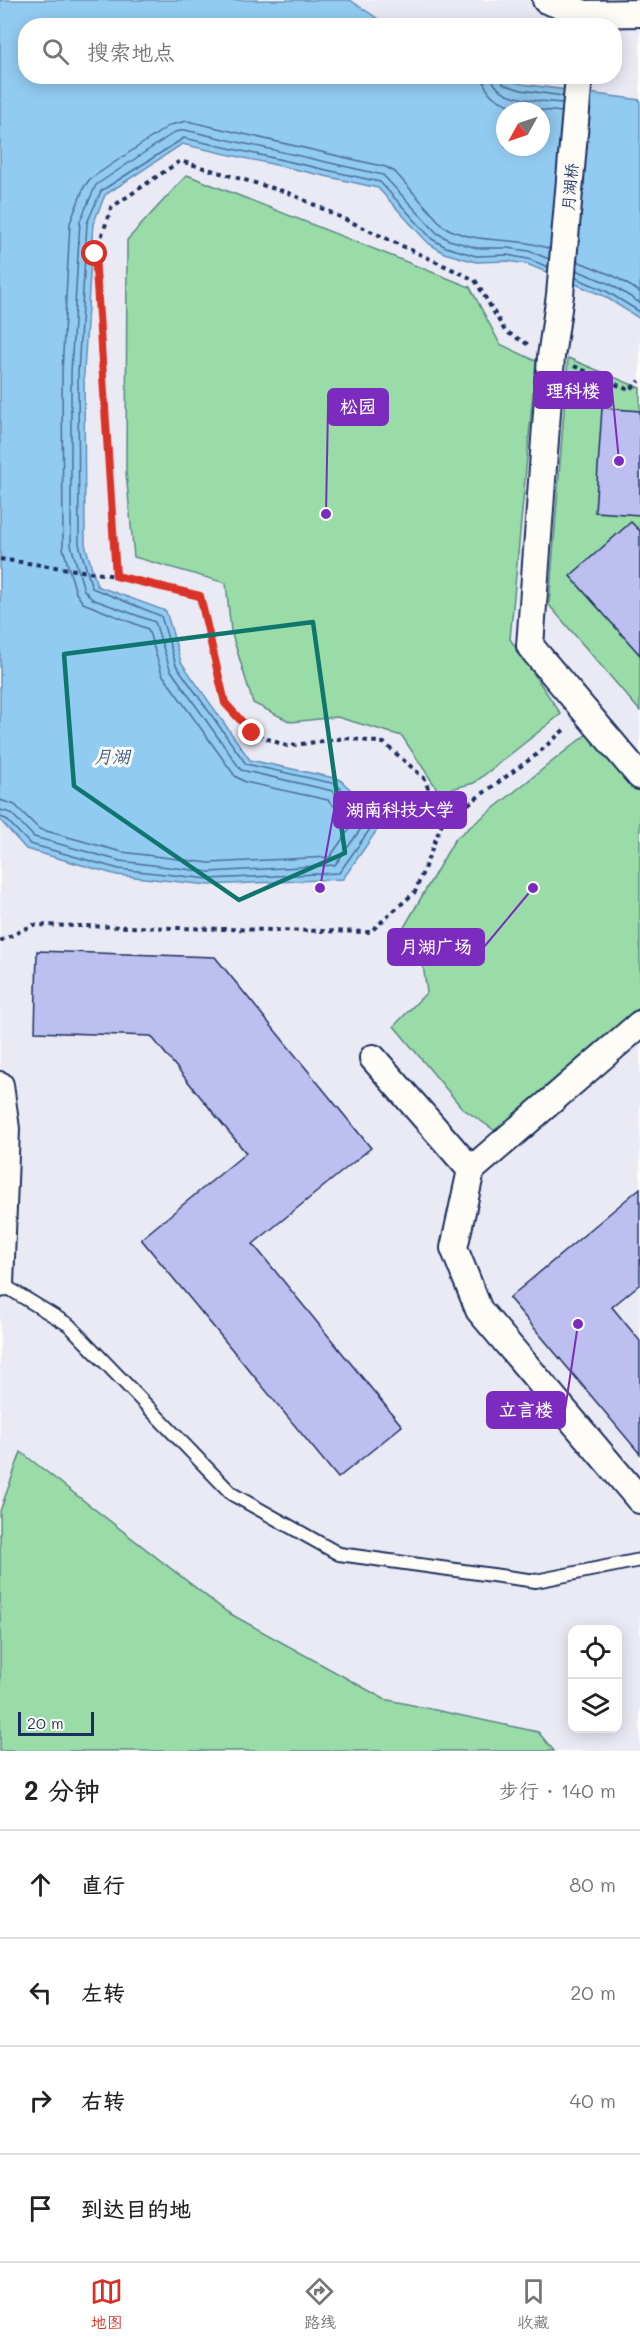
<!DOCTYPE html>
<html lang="zh">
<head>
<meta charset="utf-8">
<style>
	:root { --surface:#fff; --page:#f2f2f2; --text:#222; --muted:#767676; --line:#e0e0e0; --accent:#d93025 }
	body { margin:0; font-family:Mali,"LXGW WenKai TC",sans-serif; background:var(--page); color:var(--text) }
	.controls { position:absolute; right:18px; bottom:18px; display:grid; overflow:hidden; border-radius:12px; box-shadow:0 3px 15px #0003 }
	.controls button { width:54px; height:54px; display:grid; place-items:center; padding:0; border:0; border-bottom:2px solid var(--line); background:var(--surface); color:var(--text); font:30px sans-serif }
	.compass { position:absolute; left:496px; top:102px; width:54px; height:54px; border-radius:50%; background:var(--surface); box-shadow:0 3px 15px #0003; rotate:230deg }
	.scale { position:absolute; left:18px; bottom:15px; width:76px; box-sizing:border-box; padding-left:6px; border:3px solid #1b2f5e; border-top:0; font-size:16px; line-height:21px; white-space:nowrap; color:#1b2f5e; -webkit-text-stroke:4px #fdfcf7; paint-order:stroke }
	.stop { position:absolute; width:18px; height:18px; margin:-14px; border:4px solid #d93025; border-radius:50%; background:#fff }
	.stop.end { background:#d93025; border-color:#fff; box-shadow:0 2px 6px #0008 }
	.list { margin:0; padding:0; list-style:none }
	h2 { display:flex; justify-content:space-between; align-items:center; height:78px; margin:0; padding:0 24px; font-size:26px }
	h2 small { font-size:20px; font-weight:400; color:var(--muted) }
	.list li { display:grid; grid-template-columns:39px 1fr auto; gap:18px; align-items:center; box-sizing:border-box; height:108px; padding:0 24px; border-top:2px solid var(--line) }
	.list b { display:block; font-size:22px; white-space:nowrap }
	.list em { font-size:20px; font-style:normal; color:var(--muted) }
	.icon { flex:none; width:33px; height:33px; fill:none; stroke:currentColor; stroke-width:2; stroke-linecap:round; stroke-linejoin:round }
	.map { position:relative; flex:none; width:640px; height:1751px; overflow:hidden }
	.search { position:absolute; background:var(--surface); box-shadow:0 3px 15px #0003; left:18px; right:18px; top:18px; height:66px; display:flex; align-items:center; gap:15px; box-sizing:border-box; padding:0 21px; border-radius:24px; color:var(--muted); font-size:22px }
	.sheet { height:510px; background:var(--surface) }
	nav { display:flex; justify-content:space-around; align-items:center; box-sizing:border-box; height:84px; border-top:2px solid var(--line); background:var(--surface); font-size:16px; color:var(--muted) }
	nav a { display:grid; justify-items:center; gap:3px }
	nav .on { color:var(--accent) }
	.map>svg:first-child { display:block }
	.built { fill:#eaeaf5; fill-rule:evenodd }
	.green { fill:#99dca8; stroke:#5a8683; stroke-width:1.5 }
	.water { fill:#92cbf1; stroke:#628db6; stroke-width:1.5; fill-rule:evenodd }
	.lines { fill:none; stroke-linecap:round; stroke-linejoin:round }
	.shore { stroke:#4b6d99; stroke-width:1.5 }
	.building { fill:#bdbff1; stroke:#1b2f5e; stroke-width:1.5 }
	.lane-casing { stroke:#1b2f5e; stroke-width:16 }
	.street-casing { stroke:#1b2f5e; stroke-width:30 }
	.path { stroke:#1b2f5e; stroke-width:4; stroke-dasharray:4.5 4.5; stroke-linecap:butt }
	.lane { stroke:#fdfcf7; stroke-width:12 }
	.street { stroke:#fdfcf7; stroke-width:26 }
	.route { stroke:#d93025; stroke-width:8 }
	.marked { fill:none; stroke:#0f766e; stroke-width:4.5; stroke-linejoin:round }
	.labels { text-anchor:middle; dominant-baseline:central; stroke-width:6; stroke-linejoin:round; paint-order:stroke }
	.street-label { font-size:16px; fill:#1b2f5e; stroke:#fdfcf7 }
	.water-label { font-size:18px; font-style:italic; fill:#395683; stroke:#fdfcf7 }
	.leader { fill:none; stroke:#7b2cbf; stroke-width:2 }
	.callout-dot { fill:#7b2cbf; stroke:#fdfcf7; stroke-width:2 }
	.callout { fill:#7b2cbf; stroke:#7b2cbf; stroke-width:2 }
	.callout-label { font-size:18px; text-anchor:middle; font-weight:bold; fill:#fff }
</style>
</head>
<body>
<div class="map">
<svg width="640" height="1751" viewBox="0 0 640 1751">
	<rect width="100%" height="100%" fill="#fdfcf7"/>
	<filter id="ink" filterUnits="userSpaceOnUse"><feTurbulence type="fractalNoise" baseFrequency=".0167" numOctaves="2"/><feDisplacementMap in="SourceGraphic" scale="12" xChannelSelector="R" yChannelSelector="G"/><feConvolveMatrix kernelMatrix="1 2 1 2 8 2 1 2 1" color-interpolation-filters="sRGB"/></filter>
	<g filter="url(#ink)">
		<path class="built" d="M0 0H640V1751H0ZM26 26H614V76H26ZM505 111H541V147H505ZM572 1630H618V1728H572Z"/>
		<path class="green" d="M187 175 470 287 500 344 536 361 510 639 561 714 474 783 439 792 402 736 337 717 291 722 253 703 231 631 226 583 134 557 126 472 127 240Z
			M568 358 640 388V711L549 605Z
			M588 733 640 792V1007L497 1132 462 1108 394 1026 427 992 422 959 399 936 455 839Z
			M21 1452 227 1612 384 1699 538 1732 554 1751H0V1511Z"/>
		<path class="water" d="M0 0H350L387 25 26 26V76H498L522 84 640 100V319L604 296 527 264 507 261 476 262 444 253 428 243 378 188 182 144 105 195 93 224 84 373 85 544 97 586 166 611 181 662 250 760 339 779 384 820 343 879 208 885 117 875 26 849 0 820ZM505 111H541V147H505Z"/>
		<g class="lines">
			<path class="shore" d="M483 76C485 111 537 109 562 112
				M492 76C494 101 543 101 562 103
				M500 76 503 84 521 90 563 96
				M577 261 614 276 640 292
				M576 270 610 284 640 303
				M576 278 606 291 640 312
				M0 800 15 805 39 829 122 852 209 863 330 857 353 824 328 800 245 782 235 776 162 674 148 629 83 603 76 593 63 548 62 372 70 223 84 187 90 179 170 125 187 121 386 167 395 172 443 226C476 246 514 235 550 249
				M0 810 11 813 34 837 120 861 209 872 335 865 365 823 333 791 241 770 170 669 155 622 92 599 84 590 71 545V372L80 221 96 185 175 132 185 130 383 175 437 233 449 240 477 248H507L529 251 549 259
				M0 817 6 819 30 844 119 869 209 879 339 873 375 822 336 784 246 764 176 665 161 616 92 588 79 544 78 373 87 223 101 191 184 138 380 182 432 239 446 247 476 256 507 255 528 259 548 267"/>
		</g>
		<path class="building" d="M602 408 640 411V515L595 512Z
			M631 522 640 531V655L570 576Z
			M37 951 215 957 371 1148 253 1244 402 1426 338 1478 141 1239 246 1153 151 1036 35 1032Z
			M640 1188V1284L612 1307 640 1341V1454L509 1298Z"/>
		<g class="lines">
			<defs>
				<path id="lane" d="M0 1283 69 1325 232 1494 339 1554 536 1581 640 1560"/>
				<path id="street" d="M546 0 585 14 640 13
					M579 76 560 295 551 357 530 646 640 776
					M640 1024 471 1170 454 1248 479 1310 640 1500
					M373 1058 471 1170
					M0 1085 6 1129 0 1284"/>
			</defs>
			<use href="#lane" class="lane-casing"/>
			<use href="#street" class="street-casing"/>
			<path class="path" d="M574 366 629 390 640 381
				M0 559 116 576 95 254 112 207 180 161 289 193 475 280 505 331 529 345
				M116 576 200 596 225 703 252 733 287 746 345 738 384 743 424 778 442 823
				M0 941 33 925 370 932 415 892 442 823 536 755 566 728"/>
			<use href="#lane" class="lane"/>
			<use href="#street" class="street"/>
		</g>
	</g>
	<g class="lines" filter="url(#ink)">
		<path class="route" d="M95 254 116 576 200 596 225 703 252 733"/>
	</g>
	<path class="marked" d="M313 622 345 853 239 900 74 786 64 654Z"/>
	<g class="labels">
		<g class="street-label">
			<text transform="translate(569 187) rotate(-85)">月湖桥</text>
		</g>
		<g class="water-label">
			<text x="112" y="756">月湖</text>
		</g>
	</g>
	<path class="leader" d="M619 461L612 390M326 514L328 407M320 888L334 810M533 888L484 947M578 1324L565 1410"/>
	<g class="callout-dot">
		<circle cx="619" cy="461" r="6"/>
		<circle cx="326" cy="514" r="6"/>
		<circle cx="320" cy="888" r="6"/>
		<circle cx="533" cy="888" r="6"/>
		<circle cx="578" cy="1324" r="6"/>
	</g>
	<g class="callout">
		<rect x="534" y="372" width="78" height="36" rx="6"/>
		<rect x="328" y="389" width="60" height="36" rx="6"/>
		<rect x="334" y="792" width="132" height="36" rx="6"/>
		<rect x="388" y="929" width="96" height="36" rx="6"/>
		<rect x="487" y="1392" width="78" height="36" rx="6"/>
	</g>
	<g class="callout-label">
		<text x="573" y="397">理科楼</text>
		<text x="358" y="413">松园</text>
		<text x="400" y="816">湖南科技大学</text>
		<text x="436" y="953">月湖广场</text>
		<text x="526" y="1416">立言楼</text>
	</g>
</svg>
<div class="controls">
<button><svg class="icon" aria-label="locate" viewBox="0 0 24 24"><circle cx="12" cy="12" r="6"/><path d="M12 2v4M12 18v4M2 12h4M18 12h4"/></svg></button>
<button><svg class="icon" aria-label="layers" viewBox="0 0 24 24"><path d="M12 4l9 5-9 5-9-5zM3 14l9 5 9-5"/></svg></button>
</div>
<svg class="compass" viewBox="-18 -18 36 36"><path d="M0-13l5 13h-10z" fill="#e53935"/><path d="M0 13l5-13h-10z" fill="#767676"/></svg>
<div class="scale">20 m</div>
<div class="stop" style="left:95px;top:254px"></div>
<div class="stop end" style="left:252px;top:733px"></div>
<div class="search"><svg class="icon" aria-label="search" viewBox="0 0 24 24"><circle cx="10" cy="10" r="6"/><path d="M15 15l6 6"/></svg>搜索地点</div>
</div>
<section class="sheet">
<h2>2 分钟<small>步行 · 140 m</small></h2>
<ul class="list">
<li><svg class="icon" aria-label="ahead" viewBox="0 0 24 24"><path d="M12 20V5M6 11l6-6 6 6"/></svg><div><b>直行</b></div><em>80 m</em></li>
<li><svg class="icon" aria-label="left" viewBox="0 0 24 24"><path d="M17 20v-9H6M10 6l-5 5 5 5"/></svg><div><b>左转</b></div><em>20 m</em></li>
<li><svg class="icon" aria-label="right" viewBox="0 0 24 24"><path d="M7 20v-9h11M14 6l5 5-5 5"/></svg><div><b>右转</b></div><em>40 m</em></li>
<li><svg class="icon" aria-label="arrive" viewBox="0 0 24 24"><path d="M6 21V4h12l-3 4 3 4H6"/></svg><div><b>到达目的地</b></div></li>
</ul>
</section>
<nav>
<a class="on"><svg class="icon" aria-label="map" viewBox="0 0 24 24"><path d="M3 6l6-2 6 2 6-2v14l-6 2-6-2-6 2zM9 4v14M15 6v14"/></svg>地图</a>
<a><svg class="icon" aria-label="directions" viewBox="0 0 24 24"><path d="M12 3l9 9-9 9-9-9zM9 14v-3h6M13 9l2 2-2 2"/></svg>路线</a>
<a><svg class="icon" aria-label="saved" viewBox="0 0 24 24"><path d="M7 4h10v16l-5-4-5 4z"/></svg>收藏</a>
</nav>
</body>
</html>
